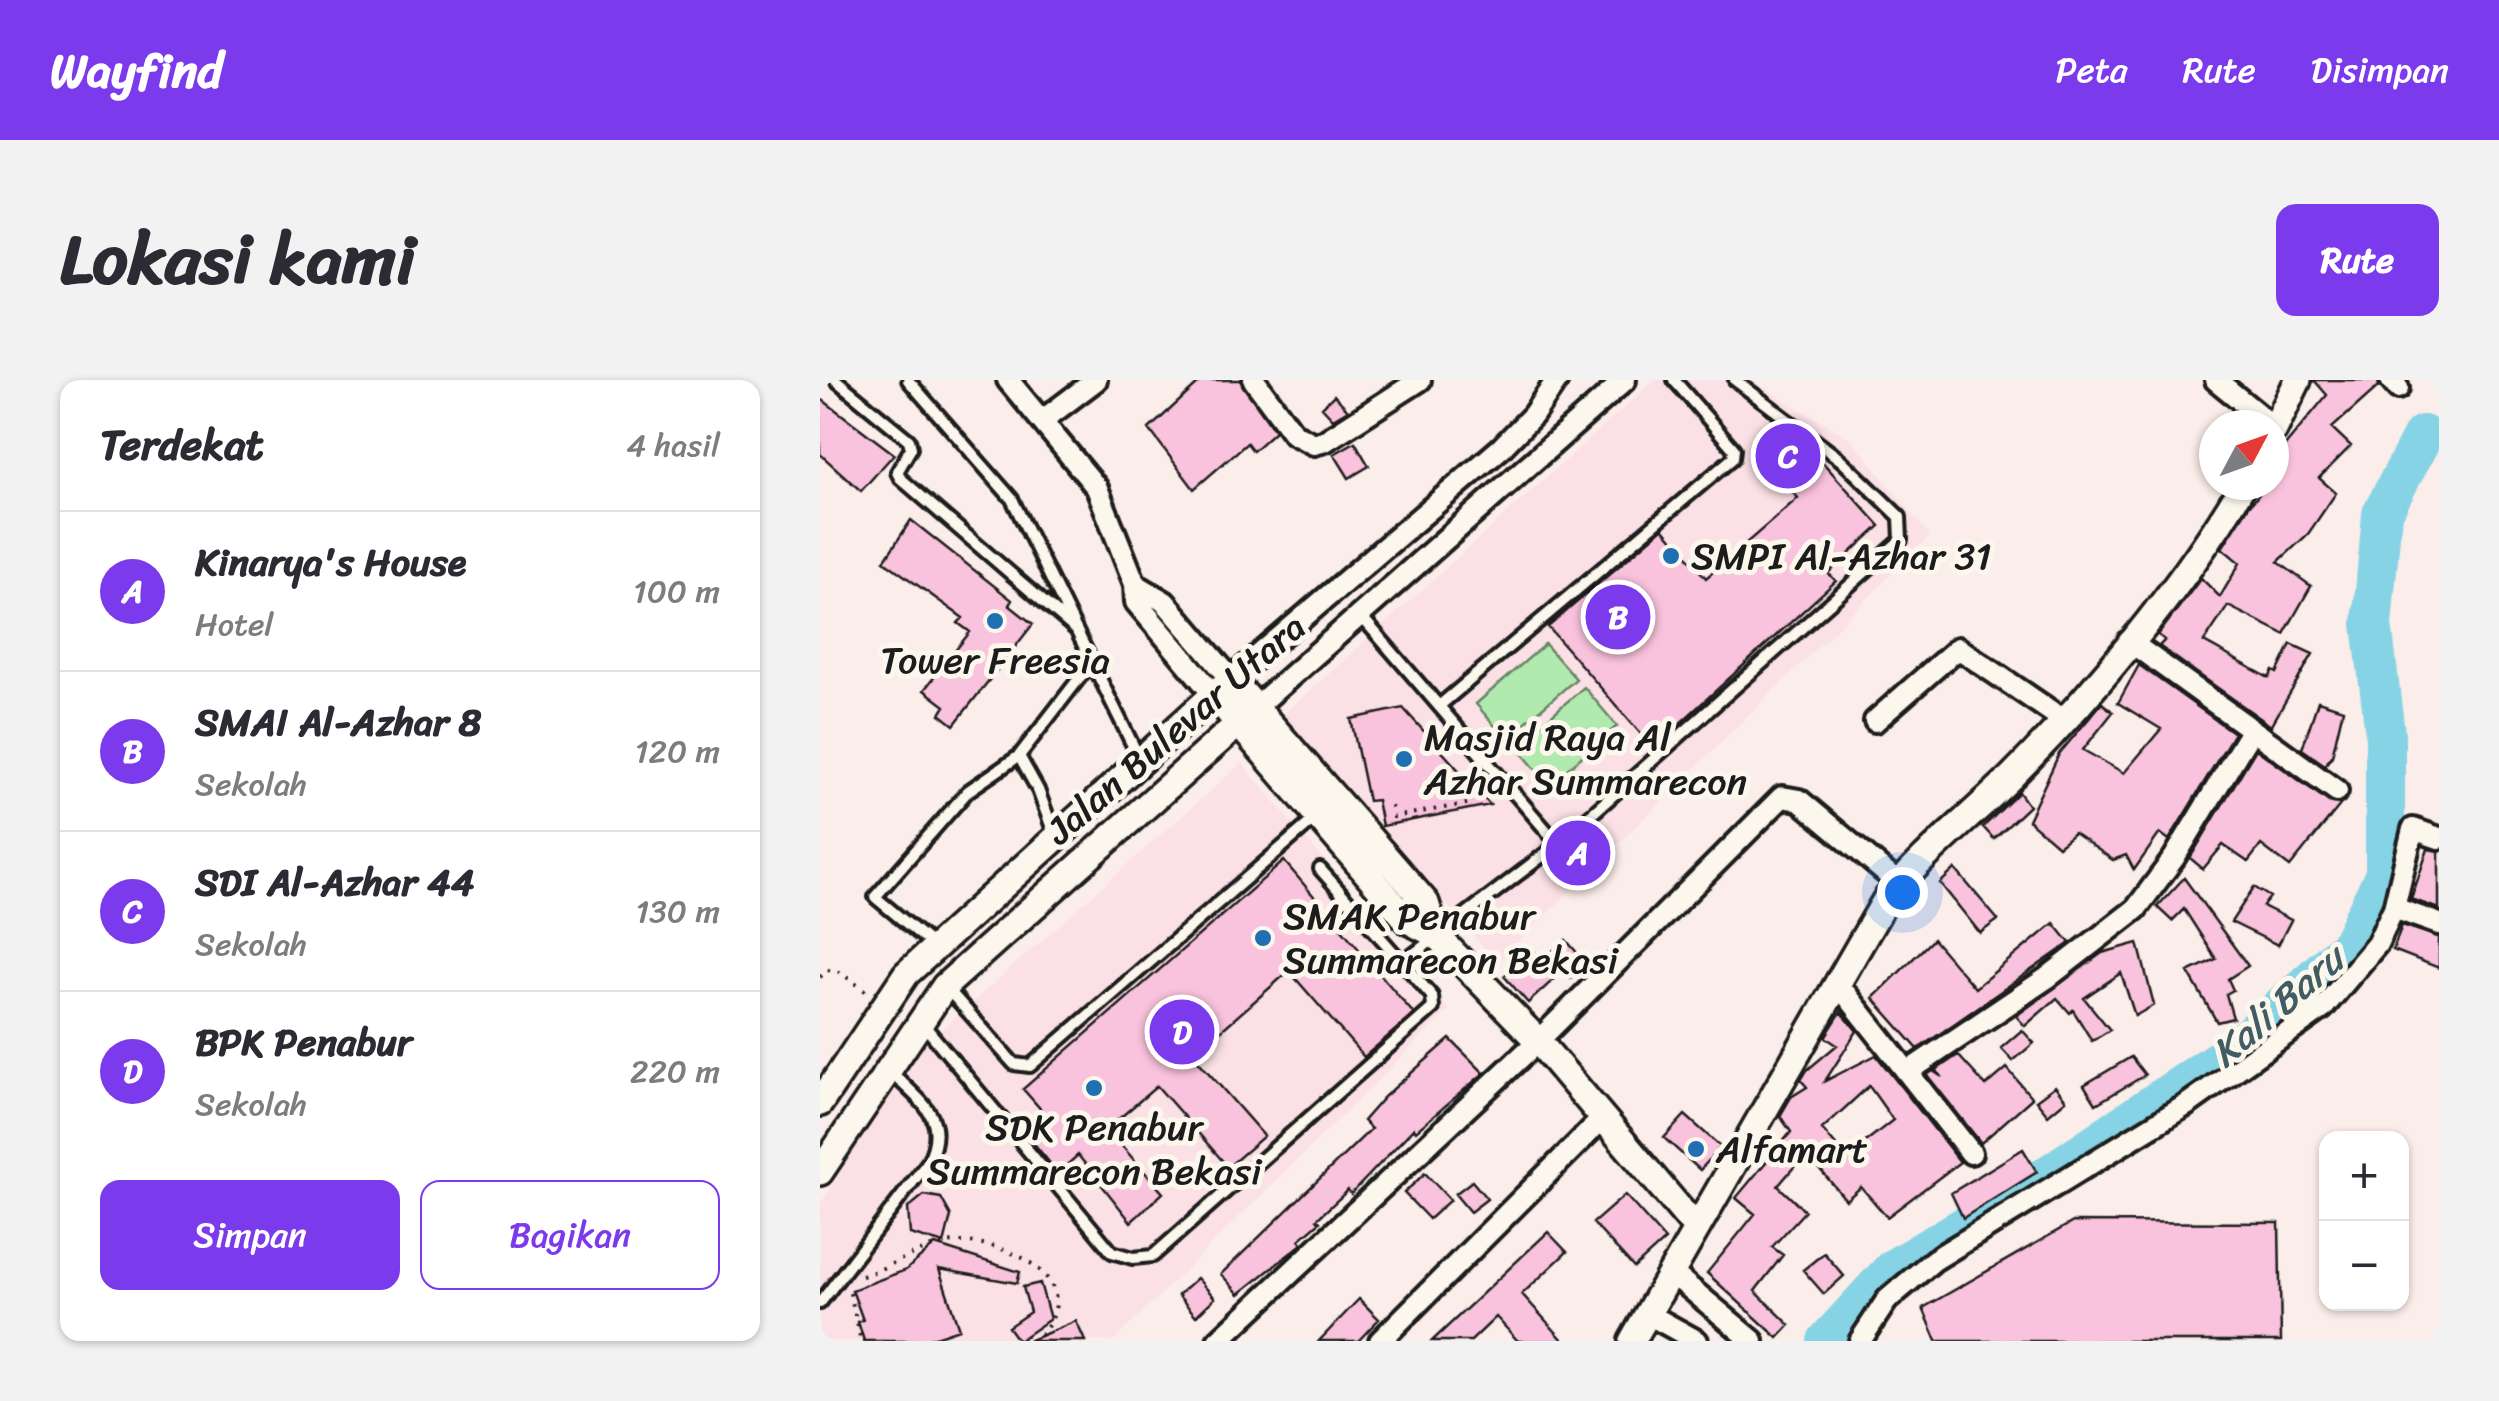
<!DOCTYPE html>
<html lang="id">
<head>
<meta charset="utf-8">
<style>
	:root { --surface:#fff; --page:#f2f2f3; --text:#2b2b33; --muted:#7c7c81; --line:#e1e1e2; --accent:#7c3aed }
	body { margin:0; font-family:Sriracha,sans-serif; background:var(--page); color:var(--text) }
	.controls { position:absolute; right:30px; bottom:30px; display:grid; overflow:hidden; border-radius:20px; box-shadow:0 2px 8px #0004 }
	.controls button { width:90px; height:90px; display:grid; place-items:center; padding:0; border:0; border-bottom:2px solid var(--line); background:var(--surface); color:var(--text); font:50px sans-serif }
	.compass { position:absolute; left:1379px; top:30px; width:90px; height:90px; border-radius:50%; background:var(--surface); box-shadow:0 2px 8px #0004; rotate:49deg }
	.you { position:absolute; left:1082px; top:512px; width:35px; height:35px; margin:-25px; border:8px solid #fff; border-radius:50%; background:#1a73e8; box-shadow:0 0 0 15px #1a73e833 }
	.badge { display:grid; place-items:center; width:65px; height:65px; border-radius:50%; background:var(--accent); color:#fff; font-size:32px; font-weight:700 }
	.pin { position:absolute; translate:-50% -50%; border:5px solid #fff; box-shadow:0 2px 10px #0006 }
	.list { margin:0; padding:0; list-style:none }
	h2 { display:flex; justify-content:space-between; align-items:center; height:130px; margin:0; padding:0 40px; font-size:42px }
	h2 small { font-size:32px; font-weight:400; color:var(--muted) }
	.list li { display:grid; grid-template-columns:65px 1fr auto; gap:30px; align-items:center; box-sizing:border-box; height:160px; padding:0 40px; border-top:2px solid var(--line) }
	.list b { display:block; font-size:38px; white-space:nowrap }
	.list p { margin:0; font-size:32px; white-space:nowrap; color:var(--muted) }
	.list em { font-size:32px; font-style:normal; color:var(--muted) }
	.actions { display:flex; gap:20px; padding:30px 40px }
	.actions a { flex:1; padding:22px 0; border:2px solid var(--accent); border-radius:20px; text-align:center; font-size:35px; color:var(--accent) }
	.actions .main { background:var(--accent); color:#fff }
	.map { position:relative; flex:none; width:1619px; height:961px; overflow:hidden; border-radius:20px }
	header { display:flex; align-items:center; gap:60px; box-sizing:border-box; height:140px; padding:0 50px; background:var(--accent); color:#fff }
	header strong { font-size:48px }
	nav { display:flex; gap:55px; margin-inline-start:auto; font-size:35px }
	.intro { display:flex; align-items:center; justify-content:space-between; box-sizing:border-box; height:240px; padding:0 60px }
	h1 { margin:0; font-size:70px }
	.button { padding:25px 45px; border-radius:20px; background:var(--accent); color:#fff; font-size:35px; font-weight:700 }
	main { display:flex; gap:60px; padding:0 60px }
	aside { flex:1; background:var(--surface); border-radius:20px; box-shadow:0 2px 8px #0004 }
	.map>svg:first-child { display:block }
	.built { fill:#fbe0e5 }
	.green { fill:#b1eaae; stroke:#668365; stroke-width:2.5 }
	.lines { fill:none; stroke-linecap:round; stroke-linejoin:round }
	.river { stroke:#87d3e6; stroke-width:40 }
	.building { fill:#fac3dd; stroke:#1c1c1c; stroke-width:2.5; fill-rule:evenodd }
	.service-casing { stroke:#1c1c1c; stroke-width:18 }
	.minor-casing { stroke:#1c1c1c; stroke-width:28 }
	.tertiary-casing { stroke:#1c1c1c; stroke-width:32 }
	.path { stroke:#1c1c1c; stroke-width:4; stroke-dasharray:2.5 8; stroke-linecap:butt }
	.service { stroke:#fbf7ec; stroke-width:10 }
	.minor { stroke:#fbf7ec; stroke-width:20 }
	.tertiary { stroke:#fbf7ec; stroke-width:25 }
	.poi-dot { fill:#1f6fb2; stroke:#fbf7ec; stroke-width:4 }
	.labels { text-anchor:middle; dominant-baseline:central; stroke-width:10; stroke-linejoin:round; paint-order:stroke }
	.poi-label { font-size:38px; fill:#1c1c1c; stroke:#fbf7ec; text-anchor:start }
	.street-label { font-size:38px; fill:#1c1c1c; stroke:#fbf7ec }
	.water-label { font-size:40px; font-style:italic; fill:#415c63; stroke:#fbf7ec }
</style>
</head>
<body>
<header>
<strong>Wayfind</strong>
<nav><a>Peta</a><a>Rute</a><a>Disimpan</a></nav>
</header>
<div class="intro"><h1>Lokasi kami</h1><a class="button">Rute</a></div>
<main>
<aside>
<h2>Terdekat<small>4 hasil</small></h2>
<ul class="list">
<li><span class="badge">A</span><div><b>Kinarya's House</b><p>Hotel</p></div><em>100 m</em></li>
<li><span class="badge">B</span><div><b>SMAI Al-Azhar 8</b><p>Sekolah</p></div><em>120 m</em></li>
<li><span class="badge">C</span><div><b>SDI Al-Azhar 44</b><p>Sekolah</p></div><em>130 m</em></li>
<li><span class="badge">D</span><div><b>BPK Penabur</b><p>Sekolah</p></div><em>220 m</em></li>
</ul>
<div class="actions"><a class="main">Simpan</a><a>Bagikan</a></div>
</aside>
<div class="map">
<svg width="1619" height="961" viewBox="0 0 1619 961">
	<rect width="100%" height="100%" fill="#fbede9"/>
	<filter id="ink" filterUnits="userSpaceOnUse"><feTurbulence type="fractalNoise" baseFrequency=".01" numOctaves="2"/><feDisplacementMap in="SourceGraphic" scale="20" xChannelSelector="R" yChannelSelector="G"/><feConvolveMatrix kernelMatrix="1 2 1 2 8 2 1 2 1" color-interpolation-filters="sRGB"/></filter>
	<g filter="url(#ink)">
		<path class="built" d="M835 0H930L1030 58 1110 156 677 583 463 335Z
			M422 383 629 630 293 961H0V825L93 675Z"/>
		<path class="green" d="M725 264 756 299 686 359 656 324Z
			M764 307 797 346 729 405 696 366Z"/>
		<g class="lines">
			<path class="river" d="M1007 961 1073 889 1209 808 1415 669 1531 564 1565 494V354L1552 244 1562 134 1603 55"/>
		</g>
		<path class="building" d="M382 0H420L455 51 433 71 427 63 374 109 329 49Z
			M1494 0H1558L1559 6 1512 48 1531 66 1499 98 1516 113 1488 154 1458 182 1491 206 1464 254 1408 226 1384 262 1449 298 1453 291 1457 293 1471 264 1493 274 1451 346 1339 266 1345 260 1338 255 1381 198 1400 217 1420 183 1402 168 1429 126 1447 105H1454V95L1462 84 1455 78 1507 15Z
			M514 15 528 30 513 39 502 27Z
			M0 18 74 74 41 111 0 74Z
			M961 46 987 65 1060 146 1008 193 1016 201 833 368 728 247 843 148 886 198 978 118 935 70Z
			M535 62 549 86 529 98 514 74Z
			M91 140 192 220 189 225 213 244 134 345 120 334 125 326 104 310 150 252 138 243 143 238 64 181Z
			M1319 285 1414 353 1349 460 1340 453 1314 490 1306 475 1293 480 1254 453 1238 466 1208 440 1239 374 1282 323 1293 332 1263 370 1304 393 1341 349 1298 323Z
			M1498 321 1523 329 1512 376 1505 385 1482 369Z
			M583 328 670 425 562 446 557 420 548 421 531 339Z
			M1436 369 1509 422 1521 424 1470 487 1441 465 1428 482 1403 465 1383 489 1370 478Z
			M1199 412 1209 426 1174 459 1163 447Z
			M1608 469 1619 471V529L1591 519Z
			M464 481 594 634 544 677 469 591 373 675 444 756 408 787 337 706 287 749 343 813 311 842 258 775 238 793 211 760 231 741 203 709Z
			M1135 489 1178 540 1160 553 1120 503Z
			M1364 498 1428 586 1408 599 1413 610 1406 614 1413 638 1397 642 1368 592 1396 579 1364 529 1352 541 1337 527Z
			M1434 507 1450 517 1443 526 1471 540 1458 565 1411 542Z
			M1234 543 1250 563 1098 669 1053 618 1113 559 1155 608Z
			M1582 545 1619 557V588L1573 570Z
			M746 560 767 584 750 598 744 590 708 623 684 596 713 570 722 580Z
			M1318 563 1334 625 1315 636 1301 593 1264 618 1290 650 1272 661 1253 630 1250 633 1237 618 1205 646 1196 636 1282 573Z
			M1021 632 1037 651 1005 701 1056 675 1140 782 1067 837 1041 807 1026 820 986 773 958 806 985 831 952 867 963 875 935 911 970 945 958 958 887 893 935 834 916 818 971 752 960 736 971 717 987 707 981 700 987 690 1017 665 1005 657ZM1049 706 1073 740 1026 777 1002 749Z
			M1202 650 1214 663 1193 681 1181 668Z
			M630 659 664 693 596 751 594 748 531 814 528 810 497 839 500 842 479 860 482 864 419 914 401 894 551 749 543 741 564 717Z
			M1138 675 1166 706 1187 688 1212 718 1161 763 1107 695 1113 691 1122 697 1116 690Z
			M1311 677 1325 695 1276 724 1264 705Z
			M1235 706 1246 720 1228 735 1216 720Z
			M865 735 901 767 880 790 844 758Z
			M1203 769 1217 792 1143 838 1131 813Z
			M605 793 630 820 609 839 584 813Z
			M652 801 667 819 650 832 635 814Z
			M104 815 121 818 131 836 124 864 90 854 88 828Z
			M805 815 845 860 814 888 773 843Z
			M1253 842 1459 843 1461 961H1117L1103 928Z
			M728 852 747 872 702 914 744 961H698L676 937 651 961H612Z
			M115 865 200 892 197 903 119 889 139 949 103 961H44L38 942 43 940 32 910 86 890Z
			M1004 873 1024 896 1004 914 983 890Z
			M377 898 395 918 376 936 358 915Z
			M220 903 230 939 198 961 188 947 210 932 203 907Z
			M539 919 559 939 538 961H499Z
			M256 941 265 961H208Z"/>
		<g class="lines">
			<defs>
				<path id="service" d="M16 0 89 60 91 68 77 92 80 98 255 249
					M88 0 192 119 320 380
					M541 236 738 464
					M619 326 913 78 914 69 854 0
					M199 376 218 410 235 456
					M114 566 55 517 148 411 199 376 264 292
					M582 583 738 464 1081 160 1080 137 1021 80 915 0
					M125 606 194 684 210 686 498 436
					M103 644 292 872 313 878 333 876 613 628 612 616 500 489
					M0 923 108 782C130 737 101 723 70 691"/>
				<path id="minor" d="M188 0 277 108 315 204 316 222 394 315
					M434 0 474 54 494 64 505 61 600 0
					M1396 0 1451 45
					M1571 0 1578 8
					M223 40 276 0
					M315 204 345 222 411 299 681 68 713 35 737 0
					M1309 261 1517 411
					M436 327 805 0
					M1055 341 1138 268 1245 341
					M1574 528 1619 544
					M1018 604 1151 773
					M1089 691 1227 598 1316 529 1354 478 1431 351
					M852 893 933 961
					M828 934 877 961
					M398 961 718 661 962 417 979 420 1079 504
					M560 961 783 738
					M1040 961 1067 920 1114 880 1368 724 1503 628 1557 564 1574 528 1593 449 1619 458"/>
				<path id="tertiary" d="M1454 50 1478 0
					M394 315 587 540 616 555 718 661 876 848
					M0 723 86 594 411 299 606 523 616 555
					M0 792 125 606 429 334
					M812 961 1065 521C1102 475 1147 440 1190 398 1269 319 1367 202 1423 105"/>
			</defs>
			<use href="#service" class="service-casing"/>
			<use href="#minor" class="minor-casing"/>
			<use href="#tertiary" class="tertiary-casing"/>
			<path class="path" d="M571 426 573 437 652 423
				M0 597 7 590 20 592 48 613
				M42 896C72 887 107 862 138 862 192 860 276 906 214 961
				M30 913 41 961"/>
			<use href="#service" class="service"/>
			<use href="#minor" class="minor"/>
			<use href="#tertiary" class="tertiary"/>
		</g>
	</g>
	<g class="poi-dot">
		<circle cx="851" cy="176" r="10"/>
		<circle cx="175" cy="241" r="10"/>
		<circle cx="584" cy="379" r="10"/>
		<circle cx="443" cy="558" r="10"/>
		<circle cx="274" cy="708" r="10"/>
		<circle cx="876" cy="769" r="10"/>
	</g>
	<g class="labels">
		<g class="poi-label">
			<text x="871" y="176">SMPI Al-Azhar 31</text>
			<text x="175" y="280" text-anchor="middle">Tower Freesia</text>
			<text x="604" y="357">Masjid Raya Al<tspan x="604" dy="44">Azhar Summarecon</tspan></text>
			<text x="463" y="536">SMAK Penabur<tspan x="463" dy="44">Summarecon Bekasi</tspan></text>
			<text x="274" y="747" text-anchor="middle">SDK Penabur<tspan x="274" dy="44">Summarecon Bekasi</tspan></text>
			<text x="896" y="769">Alfamart</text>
		</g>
		<g class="street-label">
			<text transform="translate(356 349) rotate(-41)">Jalan Bulevar Utara</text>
		</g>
		<g class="water-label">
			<text transform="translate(1457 626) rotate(-41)">Kali Baru</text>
		</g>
	</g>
</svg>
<div class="controls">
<button>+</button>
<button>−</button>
</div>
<svg class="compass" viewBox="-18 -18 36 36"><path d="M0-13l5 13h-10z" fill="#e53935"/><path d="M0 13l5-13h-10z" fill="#7c7c81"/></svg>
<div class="you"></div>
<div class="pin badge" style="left:758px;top:473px">A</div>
<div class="pin badge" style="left:798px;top:237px">B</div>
<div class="pin badge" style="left:968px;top:76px">C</div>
<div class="pin badge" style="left:362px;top:652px">D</div>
</div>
</main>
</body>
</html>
